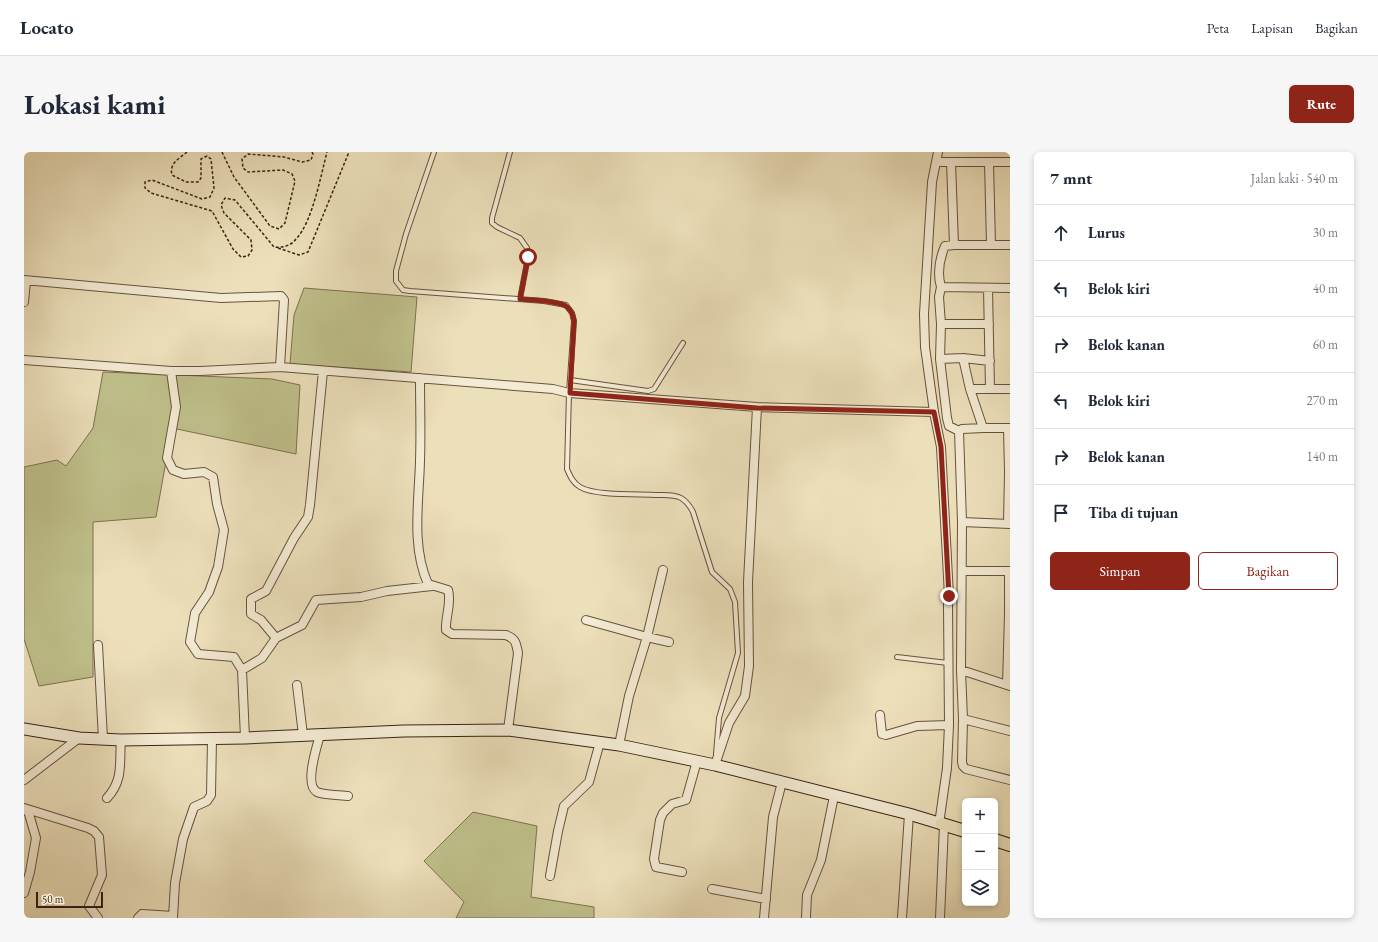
<!DOCTYPE html>
<html lang="id">
<head>
<meta charset="utf-8">
<style>
	:root { --surface:#fff; --page:#f6f6f7; --text:#1f2937; --muted:#747a83; --line:#e0e1e3; --accent:#8f2418 }
	body { margin:0; font-family:"EB Garamond",serif; background:var(--page); color:var(--text) }
	.controls { position:absolute; right:12px; bottom:12px; display:grid; overflow:hidden; border-radius:6px; box-shadow:0 2px 6px #0003 }
	.controls button { width:36px; height:36px; display:grid; place-items:center; padding:0; border:0; border-bottom:1px solid var(--line); background:var(--surface); color:var(--text); font:20px sans-serif }
	.scale { position:absolute; left:12px; bottom:10px; width:67px; box-sizing:border-box; padding-left:4px; border:2px solid #3d2214; border-top:0; font-size:11px; line-height:14px; white-space:nowrap; color:#3d2214; -webkit-text-stroke:3px #f3ebd3; paint-order:stroke }
	.stop { position:absolute; width:12px; height:12px; margin:-9px; border:3px solid #8f2418; border-radius:50%; background:#fff }
	.stop.end { background:#8f2418; border-color:#fff; box-shadow:0 1px 4px #0008 }
	.list { margin:0; padding:0; list-style:none }
	h2 { display:flex; justify-content:space-between; align-items:center; height:52px; margin:0; padding:0 16px; font-size:17px }
	h2 small { font-size:13px; font-weight:400; color:var(--muted) }
	.list li { display:grid; grid-template-columns:26px 1fr auto; gap:12px; align-items:center; box-sizing:border-box; height:56px; padding:0 16px; border-top:1px solid var(--line) }
	.list b { display:block; font-size:15px; white-space:nowrap }
	.list em { font-size:13px; font-style:normal; color:var(--muted) }
	.actions { display:flex; gap:8px; padding:12px 16px }
	.actions a { flex:1; padding:9px 0; border:1px solid var(--accent); border-radius:6px; text-align:center; font-size:14px; color:var(--accent) }
	.actions .main { background:var(--accent); color:#fff }
	.icon { flex:none; width:22px; height:22px; fill:none; stroke:currentColor; stroke-width:2; stroke-linecap:round; stroke-linejoin:round }
	.map { position:relative; flex:none; width:986px; height:766px; overflow:hidden; border-radius:6px }
	header { display:flex; align-items:center; gap:24px; box-sizing:border-box; height:56px; padding:0 20px; background:var(--surface); border-bottom:1px solid var(--line) }
	header strong { font-size:19px }
	nav { display:flex; gap:22px; margin-inline-start:auto; font-size:14px }
	.intro { display:flex; align-items:center; justify-content:space-between; box-sizing:border-box; height:96px; padding:0 24px }
	h1 { margin:0; font-size:28px }
	.button { padding:10px 18px; border-radius:6px; background:var(--accent); color:#fff; font-size:14px; font-weight:700 }
	main { display:flex; gap:24px; padding:0 24px }
	aside { flex:1; background:var(--surface); border-radius:6px; box-shadow:0 2px 6px #0003 }
	.map>svg:first-child { display:block }
	.green { fill:#bfc08b; stroke:#7e7150 }
	.lines { fill:none; stroke-linecap:round; stroke-linejoin:round }
	.service-casing { stroke:#69523e; stroke-width:6 }
	.minor-casing { stroke:#69523e; stroke-width:10 }
	.secondary-casing { stroke:#3d2214; stroke-width:13 }
	.primary-casing { stroke:#3d2214; stroke-width:14 }
	.path { stroke:#3d2214; stroke-width:1.5; stroke-dasharray:3 2; stroke-linecap:butt }
	.service { stroke:#f3ebd3; stroke-width:4 }
	.minor { stroke:#f3ebd3; stroke-width:8 }
	.secondary { stroke:#f3ebd3; stroke-width:11 }
	.primary { stroke:#ece0bb; stroke-width:12 }
	.route { stroke:#8f2418; stroke-width:5 }
</style>
</head>
<body>
<header>
<strong>Locato</strong>
<nav><a>Peta</a><a>Lapisan</a><a>Bagikan</a></nav>
</header>
<div class="intro"><h1>Lokasi kami</h1><a class="button">Rute</a></div>
<main>
<div class="map">
<svg width="986" height="766" viewBox="0 0 986 766">
	<rect width="100%" height="100%" fill="#ece0bb"/>
	<filter id="stains"><feTurbulence type="fractalNoise" baseFrequency=".005" numOctaves="4"/><feColorMatrix values="0 0 0 0 .2 0 0 0 0 .09 0 0 0 0 .02 0 0 0 .5 -.17"/></filter>
	<radialGradient id="worn" r=".72"><stop offset=".6" stop-color="#630" stop-opacity="0"/><stop offset="1" stop-color="#630" stop-opacity=".3"/></radialGradient>
	<path class="green" d="M280 136 393 145 387 220 266 212 270 163Z
		M79 220 248 227 276 233 272 302 148 276 132 365 69 370V525L15 534 0 487V315L33 308 42 314 69 276Z
		M449 660 513 674 507 745 570 755V766H432L440 750 400 709Z"/>
	<g class="lines">
		<defs>
			<path id="service" d="M410 0 382 82 372 119V129L379 138 386 139 520 149 542 153 548 161 550 169 545 241 543 317C546 324 549 331 556 335 571 344 614 342 632 343 640 343 650 342 657 346 662 349 666 354 669 360L688 420 706 437 711 450 714 501 695 566 692 602
				M486 0 468 66V71L473 75 496 86 503 96 504 105 496 147
				M546 228 624 239 630 237 659 191
				M873 505 924 511"/>
			<path id="minor" d="M914 0 908 30 900 162 901 195 910 260 917 295 925 444 924 453 925 573 923 616 915 672
				M913 10H986
				M927 10 930 93
				M965 10 967 93
				M986 93H930L921 94C915 108 913 121 917 135L986 136
				M0 128 197 146 257 144 260 148 256 215
				M917 135 915 145 917 172H965
				M0 150 2 129
				M917 172 916 207 923 266 925 274 935 279
				M939 206 946 237 959 276
				M916 207 939 206 966 209
				M0 208 147 219H176L256 215 529 237 545 241 733 255 910 260
				M147 219 152 255 143 306 149 318 160 322 180 320 189 325 193 352 200 378 194 415 185 440 171 461 166 490 174 502 210 505 218 518 221 586
				M396 226C396 254 397 281 396 309 395 349 387 394 404 432L424 438C428 451 421 465 422 478L428 482 482 483C492 487 492 491 494 501L484 578
				M946 237H966L964 136
				M966 237H986
				M984 276 985 320 984 372
				M935 279 938 370 937 518 939 567 938 610 939 614 942 617 986 628
				M935 279 938 277 959 276H986
				M938 370 986 372
				M938 419H986
				M562 468 623 485 645 490
				M252 486 237 468 227 462V447L242 439 270 386 284 365 286 353 299 219
				M74 493 79 587
				M218 518 238 506 252 486 278 473 292 448 337 445 363 439 408 434
				M937 518 986 534
				M273 533 279 583
				M983 533 985 462V419
				M856 563 858 582 862 583 893 574 925 573
				M939 567 986 579
				M296 583C293 594 280 633 293 640 299 643 317 643 324 644
				M595 593 605 544 623 485 639 418
				M691 613 705 571 721 544 725 514 724 430 733 255
				M0 628 55 586
				M83 646C100 628 95 610 97 588
				M0 656 64 676 70 679 75 685 78 723 65 754 74 766
				M658 720 632 715 630 707 636 668 639 661 648 652 662 648 673 609
				M526 724 534 679 540 654 565 630 576 590
				M688 737 742 747
				M0 741 6 720 12 686 5 662 2 657
				M114 766 118 762 149 764
				M149 766 151 731 159 687 170 655 183 649 187 643 188 587
				M740 766 749 665 758 630
				M782 766 783 743 797 708 810 644
				M878 766 885 662
				M916 766 920 673"/>
			<path id="secondary" d="M0 577 55 586 97 588 221 586 380 579 484 578 595 593 691 613 885 662 918 672"/>
			<path id="primary" d="M918 672 941 679
				M971 688 986 693"/>
		</defs>
		<use href="#service" class="service-casing"/>
		<use href="#minor" class="minor-casing"/>
		<use href="#secondary" class="secondary-casing"/>
		<use href="#primary" class="primary-casing"/>
		<path class="path" d="M163 0C155 7 145 11 148 23L162 30H174L177 26V7L183 4 187 7 190 36 186 45 178 47 128 28 121 30V36L127 41 188 59 209 97 217 105 224 104 228 98 227 88 200 61 197 53 201 46 211 48 250 95C258 96 267 94 272 87 288 71 297 23 303 0
			M198 0 210 25 246 74 255 77 261 71 271 29 268 22 259 18 224 20 219 16 218 7 224 2 260 5 278 10 287 8 289 2 288 0
			M254 96 275 103 284 100 325 0"/>
		<use href="#service" class="service"/>
		<use href="#minor" class="minor"/>
		<use href="#secondary" class="secondary"/>
		<use href="#primary" class="primary"/>
	</g>
	<g class="lines">
		<path class="route" d="M504 105 496 147C506 148 537 149 543 155 548 159 549 163 550 169L546 241 733 256 910 260 917 295 925 444"/>
	</g>
	<rect width="100%" height="100%" filter="url(#stains)"/>
	<rect width="100%" height="100%" fill="url(#worn)"/>
</svg>
<div class="controls">
<button>+</button>
<button>−</button>
<button><svg class="icon" aria-label="layers" viewBox="0 0 24 24"><path d="M12 4l9 5-9 5-9-5zM3 14l9 5 9-5"/></svg></button>
</div>
<div class="scale">50 m</div>
<div class="stop" style="left:504px;top:105px"></div>
<div class="stop end" style="left:925px;top:444px"></div>
</div>
<aside>
<h2>7 mnt<small>Jalan kaki · 540 m</small></h2>
<ul class="list">
<li><svg class="icon" aria-label="ahead" viewBox="0 0 24 24"><path d="M12 20V5M6 11l6-6 6 6"/></svg><div><b>Lurus</b></div><em>30 m</em></li>
<li><svg class="icon" aria-label="left" viewBox="0 0 24 24"><path d="M17 20v-9H6M10 6l-5 5 5 5"/></svg><div><b>Belok kiri</b></div><em>40 m</em></li>
<li><svg class="icon" aria-label="right" viewBox="0 0 24 24"><path d="M7 20v-9h11M14 6l5 5-5 5"/></svg><div><b>Belok kanan</b></div><em>60 m</em></li>
<li><svg class="icon" aria-label="left" viewBox="0 0 24 24"><path d="M17 20v-9H6M10 6l-5 5 5 5"/></svg><div><b>Belok kiri</b></div><em>270 m</em></li>
<li><svg class="icon" aria-label="right" viewBox="0 0 24 24"><path d="M7 20v-9h11M14 6l5 5-5 5"/></svg><div><b>Belok kanan</b></div><em>140 m</em></li>
<li><svg class="icon" aria-label="arrive" viewBox="0 0 24 24"><path d="M6 21V4h12l-3 4 3 4H6"/></svg><div><b>Tiba di tujuan</b></div></li>
</ul>
<div class="actions"><a class="main">Simpan</a><a>Bagikan</a></div>
</aside>
</main>
</body>
</html>
